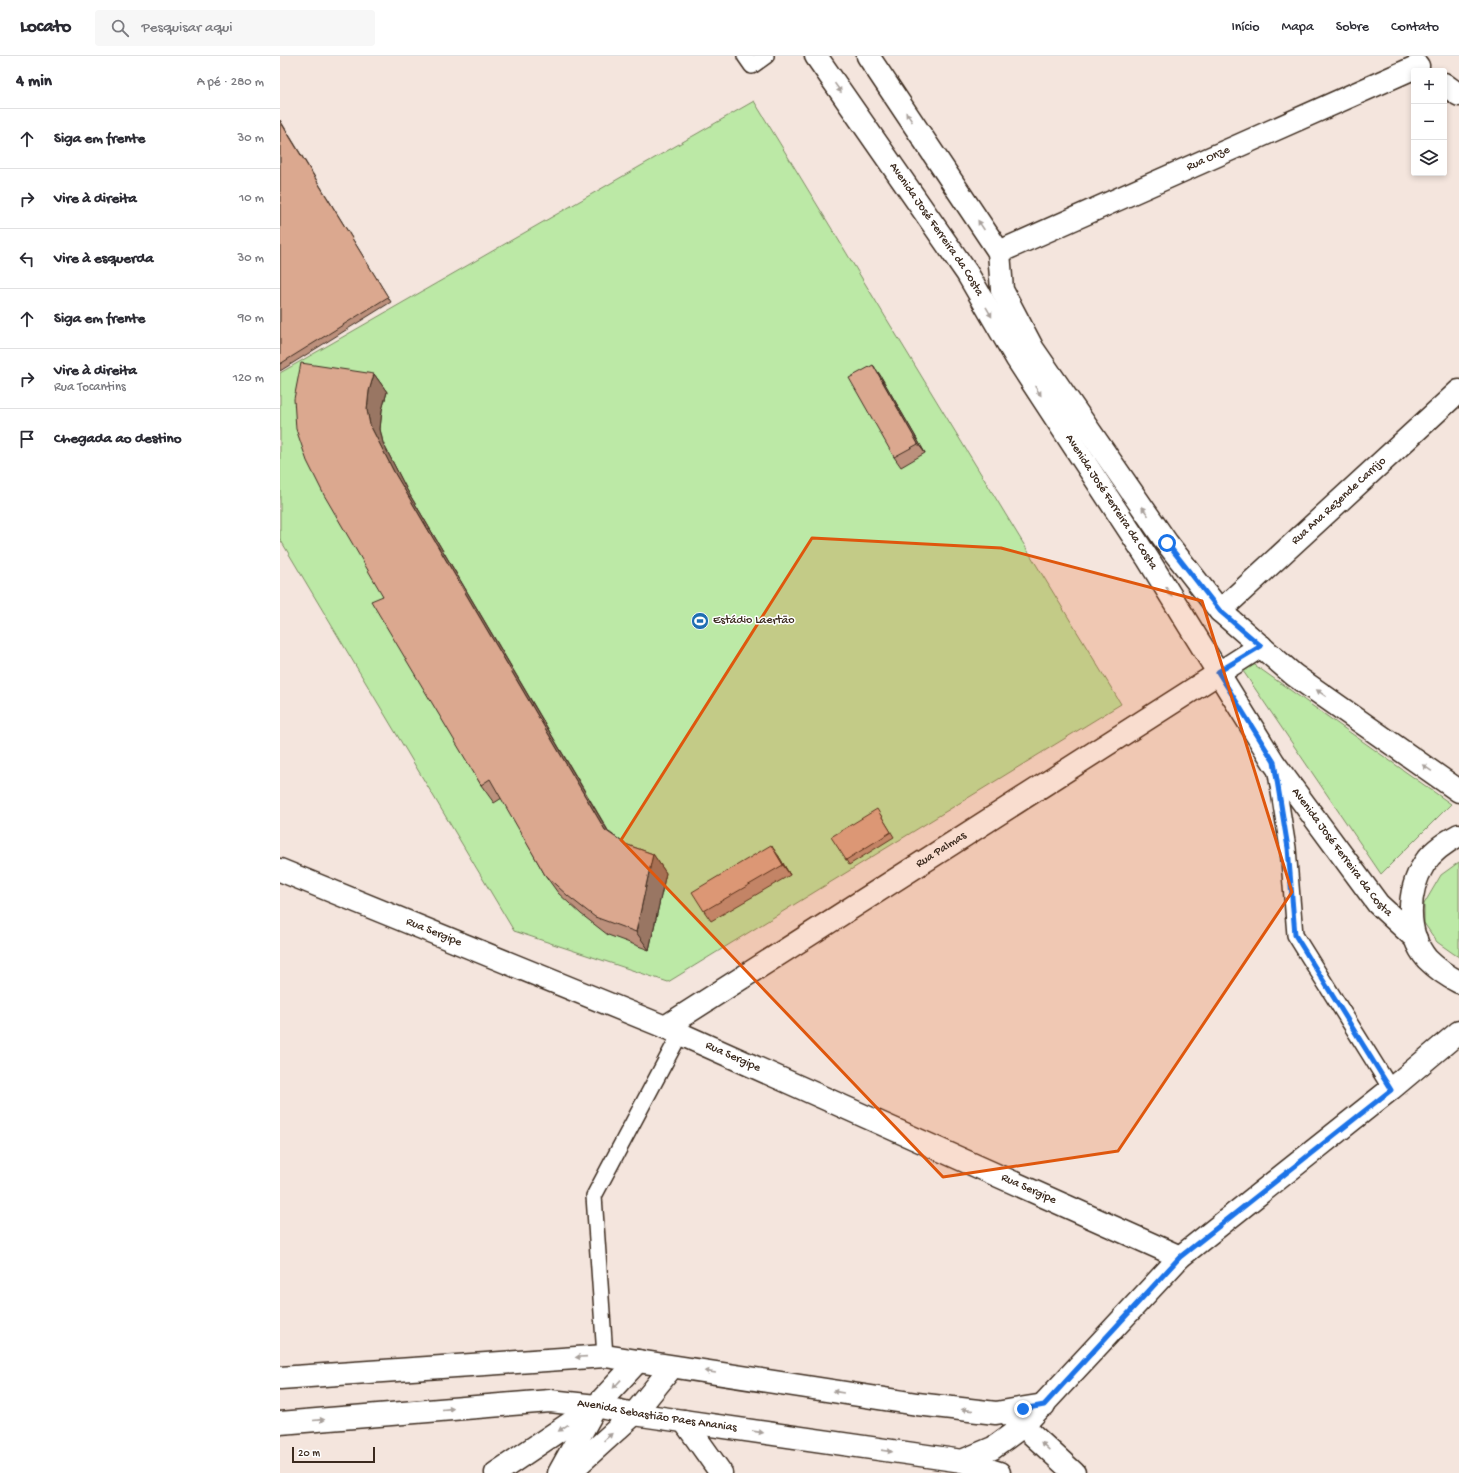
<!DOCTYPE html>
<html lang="pt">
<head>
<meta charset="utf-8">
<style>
	:root { --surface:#fff; --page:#f7f7f7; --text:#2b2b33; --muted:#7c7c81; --line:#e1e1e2 }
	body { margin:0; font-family:"Gochi Hand",sans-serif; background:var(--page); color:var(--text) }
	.controls { position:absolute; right:12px; top:12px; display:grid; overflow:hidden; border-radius:4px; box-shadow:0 2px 6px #0003 }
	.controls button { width:36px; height:36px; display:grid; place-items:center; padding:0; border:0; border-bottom:1px solid var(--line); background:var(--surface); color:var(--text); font:20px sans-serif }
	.scale { position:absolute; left:12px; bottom:10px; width:83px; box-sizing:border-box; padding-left:4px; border:2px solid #3b2a1e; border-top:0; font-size:11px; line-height:14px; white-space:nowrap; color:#3b2a1e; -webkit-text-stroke:3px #fff; paint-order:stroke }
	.stop { position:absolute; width:12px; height:12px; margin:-9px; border:3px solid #1a73e8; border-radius:50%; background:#fff }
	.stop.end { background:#1a73e8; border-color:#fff; box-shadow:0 1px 4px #0008 }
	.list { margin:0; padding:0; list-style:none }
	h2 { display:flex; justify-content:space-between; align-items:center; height:52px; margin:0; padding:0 16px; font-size:17px }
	h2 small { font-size:13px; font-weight:400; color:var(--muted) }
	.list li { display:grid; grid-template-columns:26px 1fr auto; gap:12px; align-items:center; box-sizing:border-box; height:60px; padding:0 16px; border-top:1px solid var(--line) }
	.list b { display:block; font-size:15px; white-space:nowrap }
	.list p { margin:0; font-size:13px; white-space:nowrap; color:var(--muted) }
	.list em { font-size:13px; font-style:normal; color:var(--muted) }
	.icon { flex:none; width:22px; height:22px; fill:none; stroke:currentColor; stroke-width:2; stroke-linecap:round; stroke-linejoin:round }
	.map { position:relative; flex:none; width:1179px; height:1417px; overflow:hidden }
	header { display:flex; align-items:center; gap:24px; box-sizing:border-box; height:56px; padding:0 20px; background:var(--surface); border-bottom:1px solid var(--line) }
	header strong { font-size:19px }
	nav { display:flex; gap:22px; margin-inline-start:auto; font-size:14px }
	.search { width:280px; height:36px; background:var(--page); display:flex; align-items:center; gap:10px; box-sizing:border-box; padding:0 14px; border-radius:4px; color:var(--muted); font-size:15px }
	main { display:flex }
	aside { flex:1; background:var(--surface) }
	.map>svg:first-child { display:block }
	.green { fill:#bce9a6; stroke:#7c8a62 }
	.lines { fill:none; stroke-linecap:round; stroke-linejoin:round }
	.service-casing { stroke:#3b2a1e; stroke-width:18 }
	.minor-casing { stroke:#3b2a1e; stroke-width:25 }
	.secondary-casing { stroke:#3b2a1e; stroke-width:25 }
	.service { stroke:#fff; stroke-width:15 }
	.minor { stroke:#fff; stroke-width:22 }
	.secondary { stroke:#fff; stroke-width:22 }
	.wall { fill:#bc907b; stroke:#3b2a1e }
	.shaded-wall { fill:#997664; stroke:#3b2a1e }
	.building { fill:#dba88f; stroke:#3b2a1e }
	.oneway { fill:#a79f9a }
	.route { stroke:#1a73e8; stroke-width:5 }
	.marked { fill:#df570d; fill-opacity:0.2; stroke:#df570d; stroke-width:3; stroke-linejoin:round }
	.labels { text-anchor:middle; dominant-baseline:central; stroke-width:3; stroke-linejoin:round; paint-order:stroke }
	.street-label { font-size:12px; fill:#3b2a1e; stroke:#fff }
	.poi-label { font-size:12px; fill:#3b2a1e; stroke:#fff; text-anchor:start }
</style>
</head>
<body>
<header>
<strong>Locato</strong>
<div class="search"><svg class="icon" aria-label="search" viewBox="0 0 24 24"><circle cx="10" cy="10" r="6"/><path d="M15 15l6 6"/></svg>Pesquisar aqui</div>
<nav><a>Início</a><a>Mapa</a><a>Sobre</a><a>Contato</a></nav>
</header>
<main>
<aside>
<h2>4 min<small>A pé · 280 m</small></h2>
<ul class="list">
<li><svg class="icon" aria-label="ahead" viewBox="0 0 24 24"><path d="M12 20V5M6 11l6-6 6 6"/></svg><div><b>Siga em frente</b></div><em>30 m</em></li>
<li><svg class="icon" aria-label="right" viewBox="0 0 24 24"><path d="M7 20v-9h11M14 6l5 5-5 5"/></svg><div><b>Vire à direita</b></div><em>10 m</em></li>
<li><svg class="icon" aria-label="left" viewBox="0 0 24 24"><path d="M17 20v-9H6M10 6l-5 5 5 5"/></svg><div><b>Vire à esquerda</b></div><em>30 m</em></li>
<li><svg class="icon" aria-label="ahead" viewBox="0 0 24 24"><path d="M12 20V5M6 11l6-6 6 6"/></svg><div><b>Siga em frente</b></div><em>90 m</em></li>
<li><svg class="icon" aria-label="right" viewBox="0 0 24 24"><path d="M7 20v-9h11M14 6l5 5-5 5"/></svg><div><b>Vire à direita</b><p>Rua Tocantins</p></div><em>120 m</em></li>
<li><svg class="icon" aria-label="arrive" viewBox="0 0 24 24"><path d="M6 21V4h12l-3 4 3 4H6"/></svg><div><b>Chegada ao destino</b></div></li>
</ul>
</aside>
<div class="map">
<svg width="1179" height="1417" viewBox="0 0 1179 1417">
	<rect width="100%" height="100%" fill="#f4e5dd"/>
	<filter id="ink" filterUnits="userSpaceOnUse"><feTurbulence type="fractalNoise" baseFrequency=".025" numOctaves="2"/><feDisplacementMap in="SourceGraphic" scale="8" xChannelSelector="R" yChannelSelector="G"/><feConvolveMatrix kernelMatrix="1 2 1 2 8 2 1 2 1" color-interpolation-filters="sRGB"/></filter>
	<g filter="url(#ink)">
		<path class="green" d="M474 45 841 648 388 926 234 875 0 483V317Z
			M972 607 1171 748 1101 818 961 612Z
			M1179 806V901L1174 898 1157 886 1144 867V848L1161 819Z"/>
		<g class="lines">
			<defs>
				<path id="service" d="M465 0 472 10 486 0
					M995 711 1008 792 1015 879 1111 1033
					M325 1300 314 1140 400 978"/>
				<g id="minor">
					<path d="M1164 28 1179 39"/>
					<path id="s1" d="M719 196 1138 10"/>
					<path id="s2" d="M940 555 1179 335"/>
					<path id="s3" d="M0 814 385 971 900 1201"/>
					<path id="s4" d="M385 971 981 590"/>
					<path d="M728 1358 743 1370 794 1417"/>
					<path d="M404 1365 441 1417"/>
					<path d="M682 1405 719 1417"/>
					<path d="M216 1417 311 1353"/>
					<path d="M279 1417 316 1350 358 1305"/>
					<path d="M289 1417 354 1358 392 1311"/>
				</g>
				<g id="secondary">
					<path id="s5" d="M536 0 687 217 737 303 868 503 994 707 1098 848 1136 883"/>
					<path d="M588 0 719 196 722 234 753 293 887 487 940 555 1014 619 1179 735"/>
					<path d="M1179 779C1166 786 1152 795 1144 808 1127 835 1125 877 1147 903 1157 913 1167 920 1179 926"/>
					<path d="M0 1322 325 1300 637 1348 716 1357 764 1349"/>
					<path id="s6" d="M0 1367 270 1345 316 1350 354 1358 682 1405 713 1392 743 1370 900 1201 1111 1033 1179 976"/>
				</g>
			</defs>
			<use href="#service" class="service-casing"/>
			<use href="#minor" class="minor-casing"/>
			<use href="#secondary" class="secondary-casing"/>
			<use href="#service" class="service"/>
			<use href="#minor" class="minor"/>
			<use href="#secondary" class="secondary"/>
		</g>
		<path class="wall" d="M0 64 111 246 0 315Z
			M593 309 600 319 645 397 621 411 614 401Z
			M94 318 107 336 102 354 100 373 103 387 127 434 329 776 345 788 373 798 386 817 369 894 328 879 301 858 278 837 265 819 222 742 214 747 201 729 103 540Z
			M600 758 614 781 569 809 566 804Z
			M498 799 510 819 431 865 424 855Z"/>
		<path class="shaded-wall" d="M593 309 600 319 645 397 638 388Z
			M94 318 107 336 102 354 100 373 103 387 127 434 338 792 325 774 114 416 90 369 87 354 89 335Z
			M491 789 498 799 510 819 503 809Z
			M373 798 386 817 369 894 356 876Z"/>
		<path class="building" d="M0 65 108 241 0 308Z
			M21 307 94 318 89 335 87 354 90 369 114 416 325 774 345 788 373 798 356 876 315 861 288 840 265 819 210 723 201 729 91 545 103 540 44 439 27 405 16 373 14 343Z
			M593 309 638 388 614 401 569 322Z
			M597 753 611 776 566 804 551 781Z
			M491 789 503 809 424 855 412 836Z"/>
		<defs><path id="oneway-solid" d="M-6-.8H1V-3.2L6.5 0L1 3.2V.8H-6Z"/></defs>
		<g class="oneway">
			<use href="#oneway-solid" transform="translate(558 32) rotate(55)"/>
			<use href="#oneway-solid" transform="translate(629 61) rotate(-124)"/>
			<use href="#oneway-solid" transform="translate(701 169) rotate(-124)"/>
			<use href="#oneway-solid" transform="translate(709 256) rotate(60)"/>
			<use href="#oneway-solid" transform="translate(758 335) rotate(57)"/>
			<use href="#oneway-solid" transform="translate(865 455) rotate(-125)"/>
			<use href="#oneway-solid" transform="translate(889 536) rotate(58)"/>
			<use href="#oneway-solid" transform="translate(1041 637) rotate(-145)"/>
			<use href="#oneway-solid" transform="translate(1147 712) rotate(-145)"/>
			<use href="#oneway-solid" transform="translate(301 1301) rotate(176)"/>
			<use href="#oneway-solid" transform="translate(430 1316) rotate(-171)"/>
			<use href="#oneway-solid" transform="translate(337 1328) rotate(133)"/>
			<use href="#oneway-solid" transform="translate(558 1336) rotate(-171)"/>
			<use href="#oneway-solid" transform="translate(168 1353) rotate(-5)"/>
			<use href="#oneway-solid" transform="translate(687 1354) rotate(-174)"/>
			<use href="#oneway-solid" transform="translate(39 1364) rotate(-5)"/>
			<use href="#oneway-solid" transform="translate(283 1372) rotate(146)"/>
			<use href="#oneway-solid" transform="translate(478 1376) rotate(8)"/>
			<use href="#oneway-solid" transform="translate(328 1381) rotate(-42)"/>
			<use href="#oneway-solid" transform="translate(765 1390) rotate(-137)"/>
			<use href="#oneway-solid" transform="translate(607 1395) rotate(8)"/>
		</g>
	</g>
	<g class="lines" filter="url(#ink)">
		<path class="route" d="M743 1353 764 1349 900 1201 1111 1034 1015 879 1008 792 994 706 938 616 981 590 940 555 887 487"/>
	</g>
	<path class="marked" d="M532 482 721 492 922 545 1012 836 838 1095 663 1121 341 784Z"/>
	<defs>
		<symbol id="stadium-disc" viewBox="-11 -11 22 22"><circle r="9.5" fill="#1f6fb2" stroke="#fff"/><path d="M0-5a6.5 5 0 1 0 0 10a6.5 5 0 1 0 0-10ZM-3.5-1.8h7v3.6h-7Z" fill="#fff"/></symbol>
	</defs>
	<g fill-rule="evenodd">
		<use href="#stadium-disc" x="410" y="555" width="20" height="20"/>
	</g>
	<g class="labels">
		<g class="street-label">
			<text stroke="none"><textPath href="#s1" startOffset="229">Rua Onze</textPath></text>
			<text stroke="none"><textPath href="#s5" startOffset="211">Avenida José Ferreira da Costa</textPath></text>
			<text stroke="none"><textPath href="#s2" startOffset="162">Rua Ana Rezende Carrijo</textPath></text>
			<text stroke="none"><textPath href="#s5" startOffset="535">Avenida José Ferreira da Costa</textPath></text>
			<text stroke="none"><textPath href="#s4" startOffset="328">Rua Palmas</textPath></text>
			<text stroke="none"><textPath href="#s5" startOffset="955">Avenida José Ferreira da Costa</textPath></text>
			<text stroke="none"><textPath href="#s3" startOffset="166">Rua Sergipe</textPath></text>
			<text stroke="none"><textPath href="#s3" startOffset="490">Rua Sergipe</textPath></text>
			<text stroke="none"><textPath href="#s3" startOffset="814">Rua Sergipe</textPath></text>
			<text stroke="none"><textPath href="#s6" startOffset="379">Avenida Sebastião Paes Ananias</textPath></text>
		</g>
		<g class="poi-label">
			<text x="433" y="565">Estádio Laertão</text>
		</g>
	</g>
</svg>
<div class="controls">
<button>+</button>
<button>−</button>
<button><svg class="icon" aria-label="layers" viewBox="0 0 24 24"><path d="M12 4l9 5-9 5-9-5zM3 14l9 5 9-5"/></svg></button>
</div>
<div class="scale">20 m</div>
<div class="stop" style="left:887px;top:487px"></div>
<div class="stop end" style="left:743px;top:1353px"></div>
</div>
</main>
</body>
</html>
